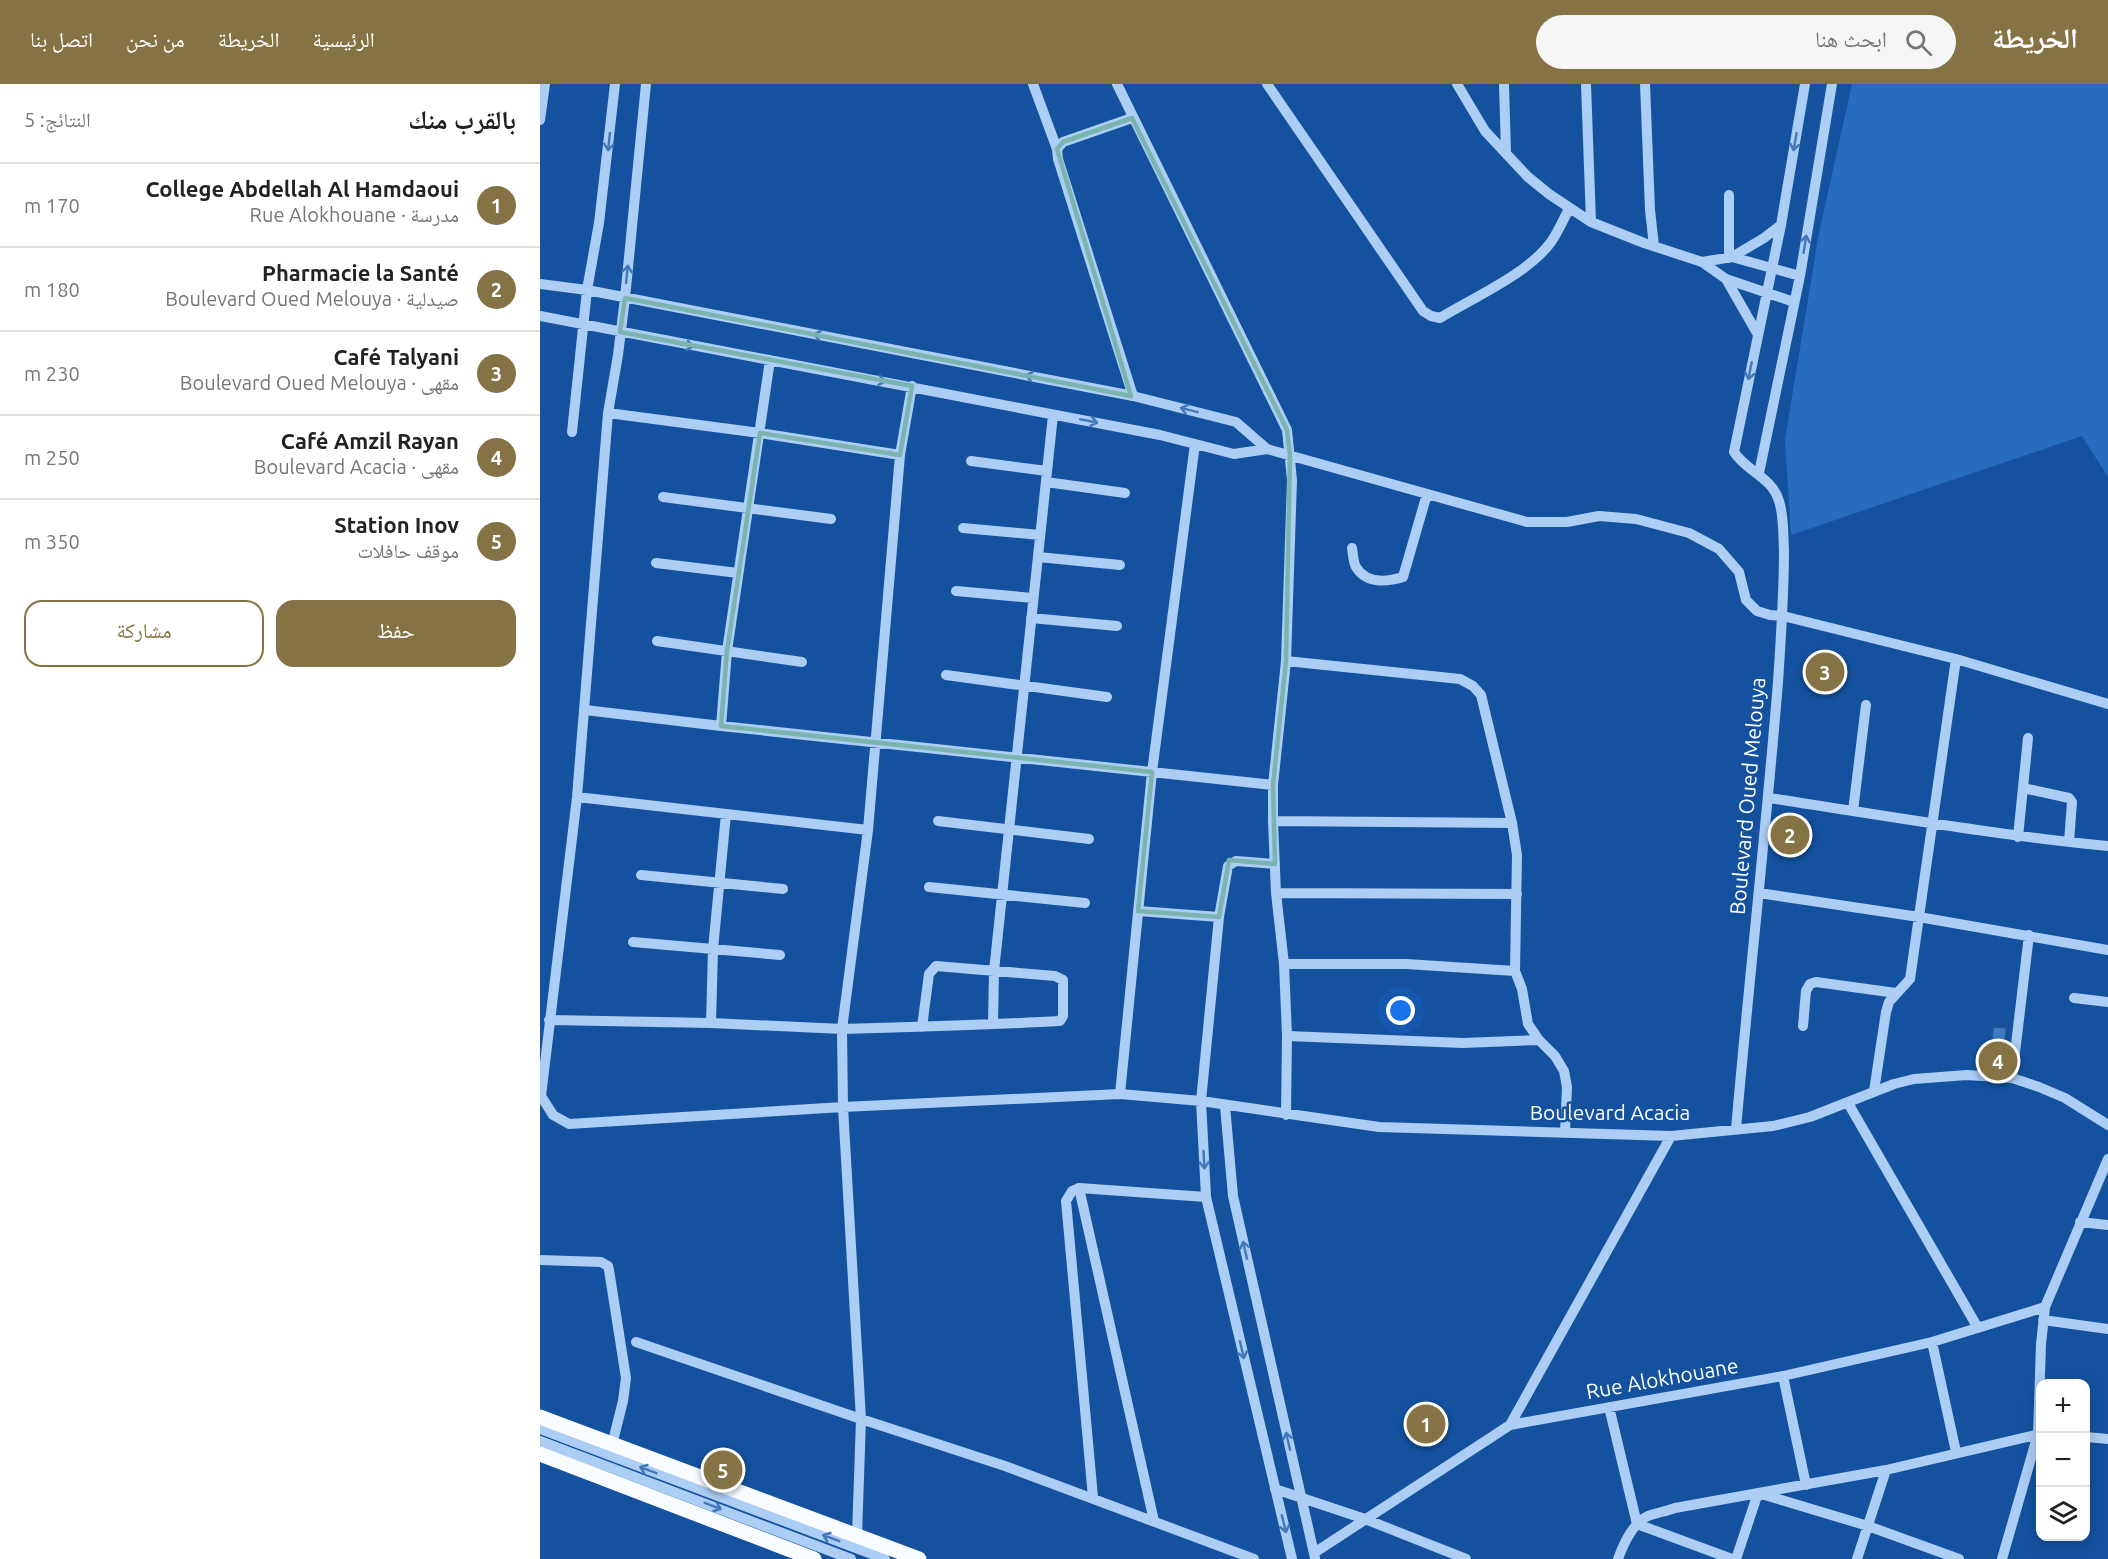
<!DOCTYPE html>
<html lang="ar">
<head>
<meta charset="utf-8">
<style>
	:root { --surface:#fff; --page:#f6f6f6; --text:#222; --muted:#767676; --line:#e0e0e0; --accent:#857345 }
	body { margin:0; font-family:Ubuntu,"Noto Naskh Arabic",sans-serif; background:var(--page); color:var(--text); direction:rtl }
	.controls { position:absolute; right:18px; bottom:18px; display:grid; overflow:hidden; border-radius:12px; box-shadow:0 3px 15px #0003 }
	.controls button { width:54px; height:54px; display:grid; place-items:center; padding:0; border:0; border-bottom:2px solid var(--line); background:var(--surface); color:var(--text); font:30px sans-serif }
	.you { position:absolute; left:861px; top:927px; width:21px; height:21px; margin:-15px; border:4px solid #fff; border-radius:50%; background:#1a73e8; box-shadow:0 0 0 9px #1a73e833 }
	.badge { display:grid; place-items:center; width:39px; height:39px; border-radius:50%; background:var(--accent); color:#fff; font-size:20px; font-weight:700 }
	.pin { position:absolute; translate:-50% -50%; border:3px solid #fff; box-shadow:0 2px 6px #0006 }
	.list { margin:0; padding:0; list-style:none }
	h2 { display:flex; justify-content:space-between; align-items:center; height:78px; margin:0; padding:0 24px; font-size:26px }
	h2 small { font-size:20px; font-weight:400; color:var(--muted) }
	.list li { display:grid; grid-template-columns:39px 1fr auto; gap:18px; align-items:center; box-sizing:border-box; height:84px; padding:0 24px; border-top:2px solid var(--line) }
	.list b { display:block; font-size:22px; white-space:nowrap }
	.list p { margin:0; font-size:20px; white-space:nowrap; color:var(--muted) }
	.list em { font-size:20px; font-style:normal; color:var(--muted) }
	.actions { display:flex; gap:12px; padding:18px 24px }
	.actions a { flex:1; padding:14px 0; border:2px solid var(--accent); border-radius:18px; text-align:center; font-size:21px; color:var(--accent) }
	.actions .main { background:var(--accent); color:#fff }
	.icon { flex:none; width:33px; height:33px; fill:none; stroke:currentColor; stroke-width:2; stroke-linecap:round; stroke-linejoin:round }
	.map { position:relative; flex:none; width:1568px; height:1475px; overflow:hidden; direction:ltr }
	header { display:flex; align-items:center; gap:36px; box-sizing:border-box; height:84px; padding:0 30px; background:var(--accent); color:#fff }
	header strong { font-size:28px }
	nav { display:flex; gap:33px; margin-inline-start:auto; font-size:21px }
	.search { width:420px; height:54px; background:var(--page); display:flex; align-items:center; gap:15px; box-sizing:border-box; padding:0 21px; border-radius:33px; color:var(--muted); font-size:22px }
	main { display:flex }
	aside { flex:1; background:var(--surface) }
	.map>svg:first-child { display:block }
	.green { fill:#276cbd }
	.lines { fill:none; stroke-linecap:round; stroke-linejoin:round }
	.minor { stroke:#accdf4; stroke-width:10 }
	.major { stroke:#f9fcff; stroke-width:15 }
	.wall { fill:#346aaa }
	.shaded-wall { fill:#2b568b }
	.building { fill:#3d7bc6; stroke:#2b568b; stroke-width:1.5 }
	.oneway { stroke:#4277b9 }
	.marked { fill:none; stroke:#7bb4af; stroke-width:4.5; stroke-linejoin:round }
	.labels { text-anchor:middle; dominant-baseline:central; stroke-width:5; stroke-linejoin:round; paint-order:stroke }
	.street-label { font-size:21px; fill:#fff; stroke:#1452a0 }
</style>
</head>
<body>
<header>
<strong>الخريطة</strong>
<div class="search"><svg class="icon" aria-label="search" viewBox="0 0 24 24"><circle cx="10" cy="10" r="6"/><path d="M15 15l6 6"/></svg>ابحث هنا</div>
<nav><a>الرئيسية</a><a>الخريطة</a><a>من نحن</a><a>اتصل بنا</a></nav>
</header>
<main>
<div class="map">
<svg width="1568" height="1475" viewBox="0 0 1568 1475">
	<rect width="100%" height="100%" fill="#1452a0"/>
	<path class="green" d="M1312 0H1568V393L1542 352 1251 451 1245 355 1279 149Z"/>
	<g class="lines">
		<path class="minor" d="M106 0 85 214 78 271 68 329 37 713 1 1012 13 1031 29 1040 303 1023 580 1010 661 1017 839 1043 1131 1052 1233 1042 1270 1033 1354 1000 1374 995 1427 991 1472 994 1499 1003 1525 1014 1568 1041
			M493 0 517 65
			M577 0 747 346 752 396 746 577 733 701V737L736 809 744 880 747 952 746 1031
			M727 0 883 227 891 232 900 234C933 214 989 189 1011 158 1018 148 1023 136 1029 125
			M917 0 945 47 988 93 1009 110 1051 138 1104 159 1162 178 1186 195 1217 249
			M964 0 966 69
			M1046 0 1051 138
			M1105 0 1110 126 1114 162
			M592 34 523 58 517 65 518 75 593 312
			M0 36 5 0
			M1192 173 1260 192
			M1189 174V111
			M1162 178 1192 173 1224 154 1241 141
			M1186 195 1254 218
			M0 200 47 206 593 312 696 338 727 365
			M0 232 620 351 694 370 727 365 987 438H1027L1059 432 1096 435 1149 449 1179 465 1199 488 1206 516 1217 527 1230 531 1243 532 1416 575 1568 620
			M68 329 220 349 360 371 328 746 302 945C375 943 447 941 520 937L523 932V896L515 892 396 882 389 890 382 943
			M32 348 47 206 59 139 75 0
			M360 371 372 302
			M431 377 507 387
			M1219 389 1260 192 1292 0
			M506 398 585 409
			M123 413 291 435
			M423 444 500 451
			M812 464C813 469 813 478 816 483 826 500 847 498 863 493L887 410
			M498 473 580 481
			M116 479 198 489
			M416 507 493 514
			M491 534 577 542
			M117 557 262 578
			M746 577 920 595 933 602 941 611 972 739 977 771 975 887 982 905 988 940 999 956 1015 972 1024 987 1027 1003 1025 1048
			M406 591 567 613
			M45 626 181 642 187 567 230 276
			M181 642 733 701
			M1483 704 1529 714 1532 718 1529 758
			M37 713 328 746
			M1229 714C1342 731 1454 751 1568 762
			M1313 727 1326 621
			M398 737 549 755
			M733 737 972 739
			M1478 753 1488 654
			M101 791 243 805
			M389 803 545 819
			M736 809 977 810
			M1219 809 1379 833 1568 866
			M598 827 679 833 688 782 696 777 735 780
			M679 833 661 1017 666 1113 752 1475
			M93 858 240 871
			M744 880H866L975 887
			M1534 914 1568 918
			M9 936 171 939 302 945 303 1023 321 1335 317 1452
			M171 939 173 865 186 730
			M453 940 454 887 513 331
			M1263 942 1266 907 1270 900 1276 898 1356 909
			M747 952 923 959 999 956
			M1472 994 1489 851
			M1334 1007 1346 928 1349 918 1370 895 1416 575
			M580 1010 612 688 655 360
			M1308 1019 1438 1244
			M685 1022 693 1112 775 1474
			M1196 1045C1209 896 1226 747 1238 598 1241 554 1244 510 1244 467 1243 450 1244 432 1239 417 1232 393 1206 387 1194 368L1241 141 1265 0
			M539 1104 614 1437
			M1540 1138 1568 1141
			M0 1176 61 1178 68 1182 69 1186 86 1294 83 1317 72 1361
			M1503 1236 1568 1245
			M96 1258 321 1335 465 1382 714 1475
			M1392 1258 1416 1368
			M1243 1292 1266 1401
			M1069 1323 1097 1440
			M970 1341 1131 1052
			M0 1345 345 1475
			M1546 1353 1568 1355
			M0 1357 311 1475
			M735 1405 825 1435 926 1475
			M553 1413 526 1117 532 1107 539 1104 666 1113
			M1097 1440 1192 1475
			M774 1469 970 1341 1243 1292 1392 1258 1505 1223
			M1078 1475C1083 1461 1093 1439 1108 1432 1116 1429 1127 1427 1135 1424L1346 1386 1500 1350
			M1196 1475 1218 1409 1328 1442 1419 1475
			M1317 1475 1346 1386
			M1462 1475 1498 1350 1501 1260 1505 1223 1568 1075"/>
		<path class="major" d="M0 1333 379 1475
			M0 1370 274 1475"/>
	</g>
	<path class="wall" d="M1298 584 1294 609 1277 606V596Z
		M1266 747 1264 765 1245 763V752Z
		M1466 954 1464 982 1451 981V970Z"/>
	<path class="shaded-wall" d="M1298 573V584L1294 609V599Z
		M1266 736V747L1264 765V754Z
		M1466 944V954L1464 982V971Z"/>
	<path class="building" d="M1280 571 1298 573 1294 599 1277 596Z
		M1246 734 1266 736 1264 754 1245 752Z
		M1453 943 1466 944 1464 971 1451 970Z"/>
	<defs><path id="oneway-shaft" d="M-6 0H5M1.5-3L5.5 0L1.5 3" fill="none" stroke-width="1.6" stroke-linecap="round" stroke-linejoin="round" transform="scale(1.5)"/></defs>
	<g class="oneway">
		<use href="#oneway-shaft" transform="translate(69 58) rotate(96)"/>
		<use href="#oneway-shaft" transform="translate(1255 58) rotate(100)"/>
		<use href="#oneway-shaft" transform="translate(1265 160) rotate(-81)"/>
		<use href="#oneway-shaft" transform="translate(87 190) rotate(-84)"/>
		<use href="#oneway-shaft" transform="translate(282 252) rotate(-169)"/>
		<use href="#oneway-shaft" transform="translate(145 261) rotate(10)"/>
		<use href="#oneway-shaft" transform="translate(1210 287) rotate(101)"/>
		<use href="#oneway-shaft" transform="translate(494 293) rotate(-169)"/>
		<use href="#oneway-shaft" transform="translate(337 296) rotate(10)"/>
		<use href="#oneway-shaft" transform="translate(649 326) rotate(-166)"/>
		<use href="#oneway-shaft" transform="translate(549 337) rotate(11)"/>
		<use href="#oneway-shaft" transform="translate(664 1076) rotate(87)"/>
		<use href="#oneway-shaft" transform="translate(705 1166) rotate(-103)"/>
		<use href="#oneway-shaft" transform="translate(702 1266) rotate(77)"/>
		<use href="#oneway-shaft" transform="translate(748 1357) rotate(-103)"/>
		<use href="#oneway-shaft" transform="translate(108 1386) rotate(-159)"/>
		<use href="#oneway-shaft" transform="translate(173 1422) rotate(21)"/>
		<use href="#oneway-shaft" transform="translate(744 1440) rotate(76)"/>
		<use href="#oneway-shaft" transform="translate(291 1454) rotate(-159)"/>
	</g>
	<path class="marked" d="M592 34 747 346 750 371 746 577 733 701 735 780 689 776 679 833 598 827 612 688 181 642 187 567 220 349 360 371 372 302 80 248 85 214 591 312 517 65 523 58Z"/>
	<g class="labels">
		<g class="street-label">
			<text transform="translate(1207 712) rotate(-85)">Boulevard Oued Melouya</text>
			<text x="1070" y="1028">Boulevard Acacia</text>
			<text transform="translate(1122 1294) rotate(-10)">Rue Alokhouane</text>
		</g>
	</g>
</svg>
<div class="controls">
<button>+</button>
<button>−</button>
<button><svg class="icon" aria-label="layers" viewBox="0 0 24 24"><path d="M12 4l9 5-9 5-9-5zM3 14l9 5 9-5"/></svg></button>
</div>
<div class="you"></div>
<div class="pin badge" style="left:886px;top:1340px">1</div>
<div class="pin badge" style="left:1250px;top:751px">2</div>
<div class="pin badge" style="left:1285px;top:588px">3</div>
<div class="pin badge" style="left:1458px;top:977px">4</div>
<div class="pin badge" style="left:183px;top:1386px">5</div>
</div>
<aside>
<h2>بالقرب منك<small>النتائج: 5</small></h2>
<ul class="list">
<li><span class="badge">1</span><div><b>College Abdellah Al Hamdaoui</b><p>مدرسة · Rue Alokhouane</p></div><em>170 m</em></li>
<li><span class="badge">2</span><div><b>Pharmacie la Santé</b><p>صيدلية · Boulevard Oued Melouya</p></div><em>180 m</em></li>
<li><span class="badge">3</span><div><b>Café Talyani</b><p>مقهى · Boulevard Oued Melouya</p></div><em>230 m</em></li>
<li><span class="badge">4</span><div><b>Café Amzil Rayan</b><p>مقهى · Boulevard Acacia</p></div><em>250 m</em></li>
<li><span class="badge">5</span><div><b>Station Inov</b><p>موقف حافلات</p></div><em>350 m</em></li>
</ul>
<div class="actions"><a class="main">حفظ</a><a>مشاركة</a></div>
</aside>
</main>
</body>
</html>
